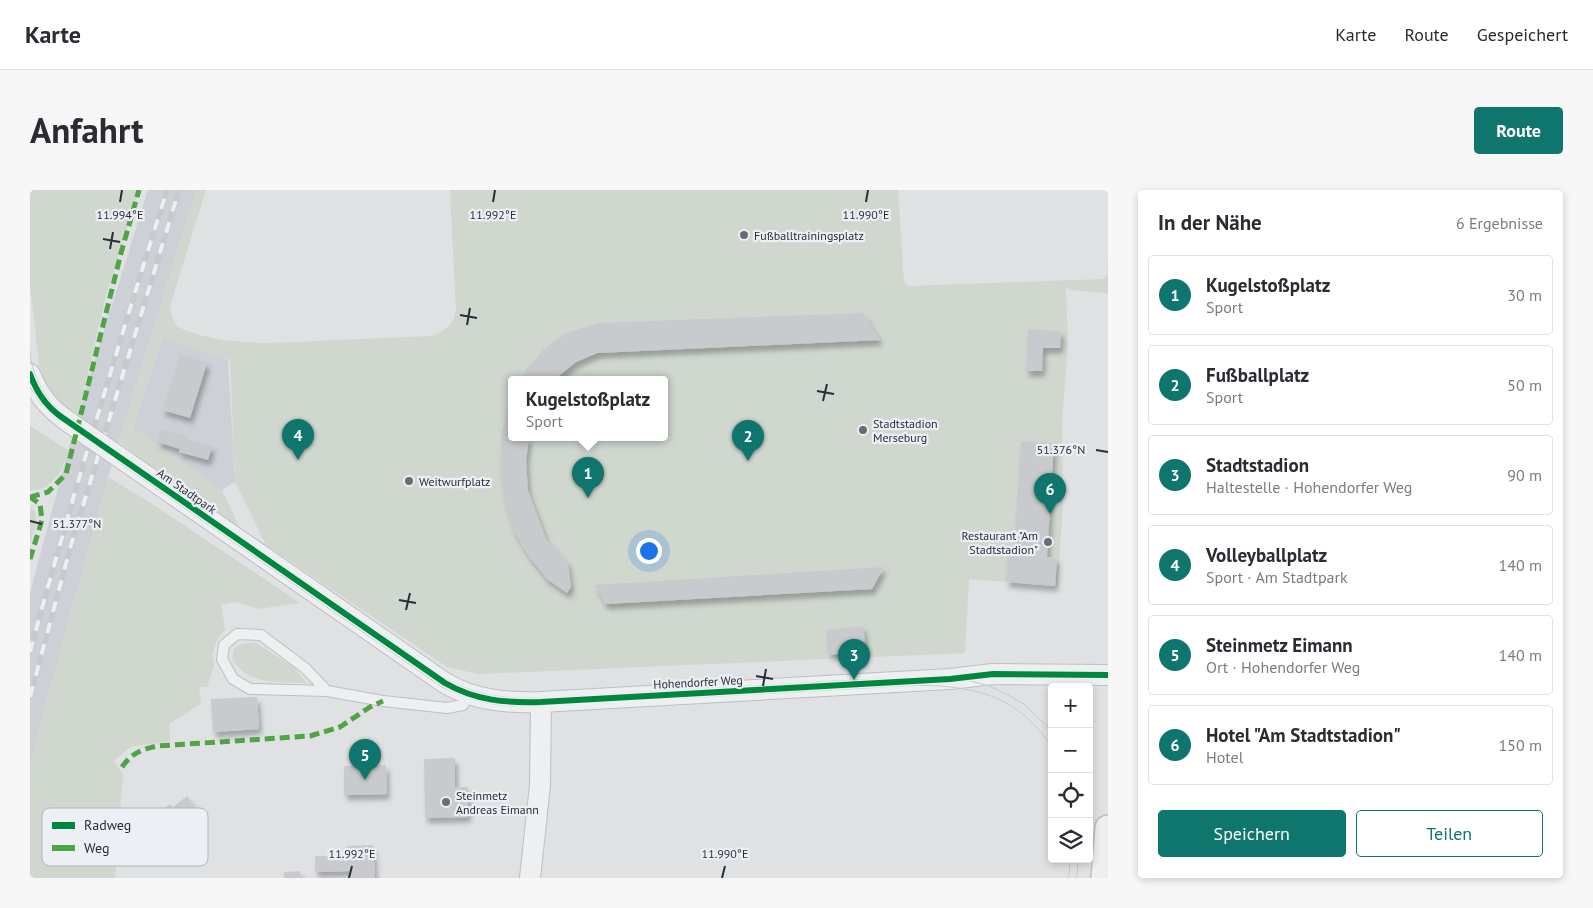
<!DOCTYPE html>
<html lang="de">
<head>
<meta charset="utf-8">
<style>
	:root { --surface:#fff; --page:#f7f7f7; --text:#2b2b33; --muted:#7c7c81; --line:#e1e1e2; --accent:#0f766e }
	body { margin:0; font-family:"PT Sans",sans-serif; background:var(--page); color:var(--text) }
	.controls { position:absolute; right:15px; bottom:15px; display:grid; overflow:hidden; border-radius:5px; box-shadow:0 2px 8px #0003 }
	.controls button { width:45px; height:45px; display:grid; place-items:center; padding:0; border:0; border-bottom:1px solid var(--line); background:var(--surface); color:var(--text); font:25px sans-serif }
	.you { position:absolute; left:618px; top:360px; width:18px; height:18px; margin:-12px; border:4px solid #fff; border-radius:50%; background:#1a73e8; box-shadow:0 0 0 8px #1a73e833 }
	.badge { display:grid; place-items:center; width:32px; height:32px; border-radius:50%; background:var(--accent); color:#fff; font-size:16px; font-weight:700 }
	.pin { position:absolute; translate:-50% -41px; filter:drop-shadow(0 1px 2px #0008) }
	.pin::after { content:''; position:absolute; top:26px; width:18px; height:15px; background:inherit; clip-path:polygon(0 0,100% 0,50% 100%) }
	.popup { position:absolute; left:478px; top:186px; width:160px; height:65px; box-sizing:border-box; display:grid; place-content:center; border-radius:5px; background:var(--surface); filter:drop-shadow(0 1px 4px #0005); font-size:16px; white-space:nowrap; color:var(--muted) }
	.popup b { font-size:19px; color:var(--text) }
	.popup::after { content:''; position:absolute; left:50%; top:100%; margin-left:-10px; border:10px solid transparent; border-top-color:var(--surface) }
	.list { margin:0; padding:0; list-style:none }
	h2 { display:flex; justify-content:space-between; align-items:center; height:65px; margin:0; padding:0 20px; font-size:21px }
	h2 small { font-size:16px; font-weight:400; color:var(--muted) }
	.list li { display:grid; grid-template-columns:32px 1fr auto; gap:15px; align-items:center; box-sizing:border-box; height:80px; margin:0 10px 10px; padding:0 10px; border:1px solid var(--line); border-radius:5px }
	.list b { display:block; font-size:19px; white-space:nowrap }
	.list p { margin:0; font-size:16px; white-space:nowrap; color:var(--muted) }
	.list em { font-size:16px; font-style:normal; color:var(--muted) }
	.actions { display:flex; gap:10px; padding:15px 20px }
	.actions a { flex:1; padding:11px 0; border:1px solid var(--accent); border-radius:5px; text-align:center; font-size:18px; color:var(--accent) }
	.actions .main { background:var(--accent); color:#fff }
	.icon { flex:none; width:28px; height:28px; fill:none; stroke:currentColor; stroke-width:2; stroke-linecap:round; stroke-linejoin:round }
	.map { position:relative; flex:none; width:1078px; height:688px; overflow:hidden; border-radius:5px }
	header { display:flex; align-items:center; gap:30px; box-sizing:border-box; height:70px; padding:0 25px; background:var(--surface); border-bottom:1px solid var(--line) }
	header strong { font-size:24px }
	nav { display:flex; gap:28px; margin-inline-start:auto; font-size:18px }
	.intro { display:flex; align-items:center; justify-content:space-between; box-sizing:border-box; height:120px; padding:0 30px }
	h1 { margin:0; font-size:35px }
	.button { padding:12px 22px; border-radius:5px; background:var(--accent); color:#fff; font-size:18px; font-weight:700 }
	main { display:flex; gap:30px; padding:0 30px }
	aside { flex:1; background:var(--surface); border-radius:5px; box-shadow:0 2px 8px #0003 }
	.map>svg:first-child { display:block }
	.built { fill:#cdd0d6 }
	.green { fill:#cfd7cf; fill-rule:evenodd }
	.building { fill:#c9cacd; filter:url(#shadow) }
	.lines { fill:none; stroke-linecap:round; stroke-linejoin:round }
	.service-casing { stroke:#bdbfc1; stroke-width:12 }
	.minor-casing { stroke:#bdbfc1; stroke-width:22 }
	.tertiary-casing { stroke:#bdbfc1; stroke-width:28 }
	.service { stroke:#eeeff0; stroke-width:10 }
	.minor { stroke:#eeeff0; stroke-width:20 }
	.tertiary { stroke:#eeeff0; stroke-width:25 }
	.tram { stroke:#c7c9cb; stroke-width:1 }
	.rail-casing { stroke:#c7c9cb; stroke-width:5.5 }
	.rail { stroke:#eceff3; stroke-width:4; stroke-dasharray:11; stroke-linecap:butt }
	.minor-bridge-casing { stroke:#bdbfc1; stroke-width:22; stroke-linecap:butt }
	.minor-bridge { stroke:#eeeff0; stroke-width:20 }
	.quiet { stroke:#51a445; stroke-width:5; stroke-dasharray:10 5; stroke-linecap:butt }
	.cycleway-casing { stroke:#eceff3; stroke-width:9 }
	.cycleway { stroke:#00873e; stroke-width:6 }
	.ticks { fill:none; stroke:#282e3a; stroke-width:2 }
	.poi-dot { fill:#686d75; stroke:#eceff3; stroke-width:2 }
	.labels { text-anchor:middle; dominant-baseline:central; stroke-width:4.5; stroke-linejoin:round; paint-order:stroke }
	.poi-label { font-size:12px; fill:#282e3a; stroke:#eceff3; text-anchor:start }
	.street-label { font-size:12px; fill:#282e3a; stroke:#eceff3 }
	.key { fill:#eceff3; stroke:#b1b5bc; stroke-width:1 }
	.key-label { font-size:14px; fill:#282e3a }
	.ticks-label { font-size:12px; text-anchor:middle; fill:#282e3a; stroke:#eceff3; stroke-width:4.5; stroke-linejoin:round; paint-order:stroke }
</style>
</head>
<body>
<header>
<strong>Karte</strong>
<nav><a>Karte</a><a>Route</a><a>Gespeichert</a></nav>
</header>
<div class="intro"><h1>Anfahrt</h1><a class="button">Route</a></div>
<main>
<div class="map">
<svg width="1078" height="688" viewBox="0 0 1078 688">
	<defs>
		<filter id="shadow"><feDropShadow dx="3" dy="5.5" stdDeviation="2.5" flood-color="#0004"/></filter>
	</defs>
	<rect width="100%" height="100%" fill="#dfe1e3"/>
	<path class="built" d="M118 0H166L78 287 0 573V403L48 224Z
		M133 148 198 170 205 292 192 300 103 238Z"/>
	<path class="green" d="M0 0H109L77 102 48 224 26 209 17 198 9 175 0 95Z
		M166 0H176L140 116C141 124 142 132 149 137 155 141 163 143 170 145 215 157 262 152 308 150 339 149 371 147 403 146 417 139 422 136 426 121L420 0H868L874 91 879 96 1073 89 1077 85 1078 67V103L1040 100 1036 97 1038 154 1032 233 1033 311 1028 396 939 389 935 463 448 484 417 477 236 355 205 292 200 167 198 170 133 148 103 238 192 300 213 345 89 252ZM482 189H634V247H482Z
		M0 236 39 261 29 284 16 297 0 301Z
		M78 287 124 315 270 413 228 419 206 412 191 415 195 439 187 450 182 465 184 476 177 497H169L171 514 139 534 140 551 100 557 84 571 93 585 85 688H0V573Z
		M0 318 5 321 6 333 0 354Z
		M224 452 265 478 276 493C248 492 218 496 202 468L204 459 211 454Z"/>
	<path class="building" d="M833 123 850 150 567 163 546 172 525 189H491L496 180 513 160 536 143 568 133Z
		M998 139 1031 141 1030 158H1013L1012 181H996Z
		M150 164 177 173 160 228 132 220Z
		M481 206 482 247H499L496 271 498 301 516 349 538 373 541 397 537 403 517 389 498 365 484 341 474 308 470 276 472 242Z
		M131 239 154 245 153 248 182 256 178 270 149 262 150 259 127 252Z
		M991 251 1024 253 1017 367 1027 368 1025 396 976 392 978 364H984Z
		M854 377 842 399 575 414 565 395Z
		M833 436 836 460 799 465 796 440Z
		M227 507 229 539 183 542 181 509Z
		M425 568V597H438V627L395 628 394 569Z
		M356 575 357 604 314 605V576Z
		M157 606 173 626 149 644 141 634 128 645 117 632 140 614 143 617Z
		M343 655 345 688H319V681L285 682V666H318L317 656Z
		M270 681V688H254V682Z"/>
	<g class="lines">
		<defs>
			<path id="service" d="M297 501 275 478 231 445 207 444 194 455 192 469 203 489 220 499 297 501 353 511 417 518 433 515 439 505"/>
			<path id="minor" d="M0 184C8 206 21 220 40 233
				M82 262 415 493C446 511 477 513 511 512L920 489 963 484 1078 485
				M500 688 510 595 511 512"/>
			<path id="tertiary" d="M1074 688 1078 638"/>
		</defs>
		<use href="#service" class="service-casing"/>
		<use href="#minor" class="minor-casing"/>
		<use href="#tertiary" class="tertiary-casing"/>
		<use href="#service" class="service"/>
		<use href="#minor" class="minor"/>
		<use href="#tertiary" class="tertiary"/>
		<path class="tram" d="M0 162C3 187 13 206 32 223L416 489C452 508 480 509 519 508L824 490 911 487 941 491 959 496 978 505 994 514 1022 541
			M0 197 11 214 28 230 412 497C439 510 464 517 494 516
			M654 508C709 505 764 502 818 499 864 497 911 490 955 504 984 513 1006 532 1022 558
			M1039 688 1040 669
			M1047 688 1048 669"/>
		<defs>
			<path id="rail" d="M0 462C42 307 89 153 137 0
				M0 507 41 355 149 0"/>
		</defs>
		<use href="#rail" class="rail-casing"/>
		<use href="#rail" class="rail"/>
		<defs>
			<path id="minor-bridge" d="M40 233 82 262"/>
		</defs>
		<use href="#minor-bridge" class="minor-bridge-casing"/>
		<use href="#minor-bridge" class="minor-bridge"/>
		<path class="quiet" d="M0 307 18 302 36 284 91 63 109 0
			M0 369 12 330 10 314 0 307
			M92 577C102 563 110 560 127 556L280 546 310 537 340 517 353 511"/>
		<defs>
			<path id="cycleway" d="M0 184C6 201 15 215 30 226L415 493C446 511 477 513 511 512L920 489 963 484 1078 485"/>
		</defs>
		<use href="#cycleway" class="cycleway-casing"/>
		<use href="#cycleway" class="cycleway"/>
	</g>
	<path class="ticks" d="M90 12 92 0M463 12 465 0M836 12 838 0M73 49 90 52M80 59 83 42M430 125 447 128M437 135 440 118M787 201 804 204M793 211 797 194M1066 260 1078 262M0 331 12 334M369 410 386 413M376 420 380 403M726 486 743 489M733 496 736 479M319 688 322 676M692 688 695 676"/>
	<g class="poi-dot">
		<circle cx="714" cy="45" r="5"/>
		<circle cx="833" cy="240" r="5"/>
		<circle cx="379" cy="291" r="5"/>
		<circle cx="1018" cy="352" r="5"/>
		<circle cx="416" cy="612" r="5"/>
	</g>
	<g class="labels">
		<g class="poi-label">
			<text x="724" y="45">Fußballtrainingsplatz</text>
			<text x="843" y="233">Stadtstadion<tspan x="843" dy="14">Merseburg</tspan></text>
			<text x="389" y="291">Weitwurfplatz</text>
			<text x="1008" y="345" text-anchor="end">Restaurant "Am<tspan x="1008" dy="14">Stadtstadion"</tspan></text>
			<text x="426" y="605">Steinmetz<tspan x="426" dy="14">Andreas Eimann</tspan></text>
		</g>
		<g class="street-label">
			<text transform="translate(157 301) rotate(35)">Am Stadtpark</text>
			<text transform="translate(668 492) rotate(-3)">Hohendorfer Weg</text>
		</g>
	</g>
	<rect x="12" y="618" width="166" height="58" rx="8" class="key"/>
	<rect x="22" y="632" width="23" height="7" fill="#00873e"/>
	<rect x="22" y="655" width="23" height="6" fill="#51a445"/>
	<g class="key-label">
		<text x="54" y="640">Radweg</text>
		<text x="54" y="663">Weg</text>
	</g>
	<g class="ticks-label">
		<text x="90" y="29">11.994°E</text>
		<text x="463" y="29">11.992°E</text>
		<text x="836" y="29">11.990°E</text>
		<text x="1031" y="264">51.376°N</text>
		<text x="47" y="338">51.377°N</text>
		<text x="322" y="668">11.992°E</text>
		<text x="695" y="668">11.990°E</text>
	</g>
</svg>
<div class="controls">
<button>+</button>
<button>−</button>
<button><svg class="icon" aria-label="locate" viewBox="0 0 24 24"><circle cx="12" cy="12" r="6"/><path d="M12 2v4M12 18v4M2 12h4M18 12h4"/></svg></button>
<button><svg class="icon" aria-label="layers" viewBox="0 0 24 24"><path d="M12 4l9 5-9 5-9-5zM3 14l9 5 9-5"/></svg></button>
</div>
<div class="you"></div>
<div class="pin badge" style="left:558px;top:308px">1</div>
<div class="popup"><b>Kugelstoßplatz</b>Sport</div>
<div class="pin badge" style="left:718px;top:271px">2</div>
<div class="pin badge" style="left:824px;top:490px">3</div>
<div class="pin badge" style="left:268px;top:270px">4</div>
<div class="pin badge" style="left:335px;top:590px">5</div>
<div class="pin badge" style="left:1020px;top:324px">6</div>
</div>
<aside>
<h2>In der Nähe<small>6 Ergebnisse</small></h2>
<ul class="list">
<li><span class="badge">1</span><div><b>Kugelstoßplatz</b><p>Sport</p></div><em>30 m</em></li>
<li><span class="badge">2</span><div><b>Fußballplatz</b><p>Sport</p></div><em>50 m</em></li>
<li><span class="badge">3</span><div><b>Stadtstadion</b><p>Haltestelle · Hohendorfer Weg</p></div><em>90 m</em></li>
<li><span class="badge">4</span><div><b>Volleyballplatz</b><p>Sport · Am Stadtpark</p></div><em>140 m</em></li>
<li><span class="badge">5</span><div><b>Steinmetz Eimann</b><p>Ort · Hohendorfer Weg</p></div><em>140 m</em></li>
<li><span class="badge">6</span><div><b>Hotel &quot;Am Stadtstadion&quot;</b><p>Hotel</p></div><em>150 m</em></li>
</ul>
<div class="actions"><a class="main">Speichern</a><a>Teilen</a></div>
</aside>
</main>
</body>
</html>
